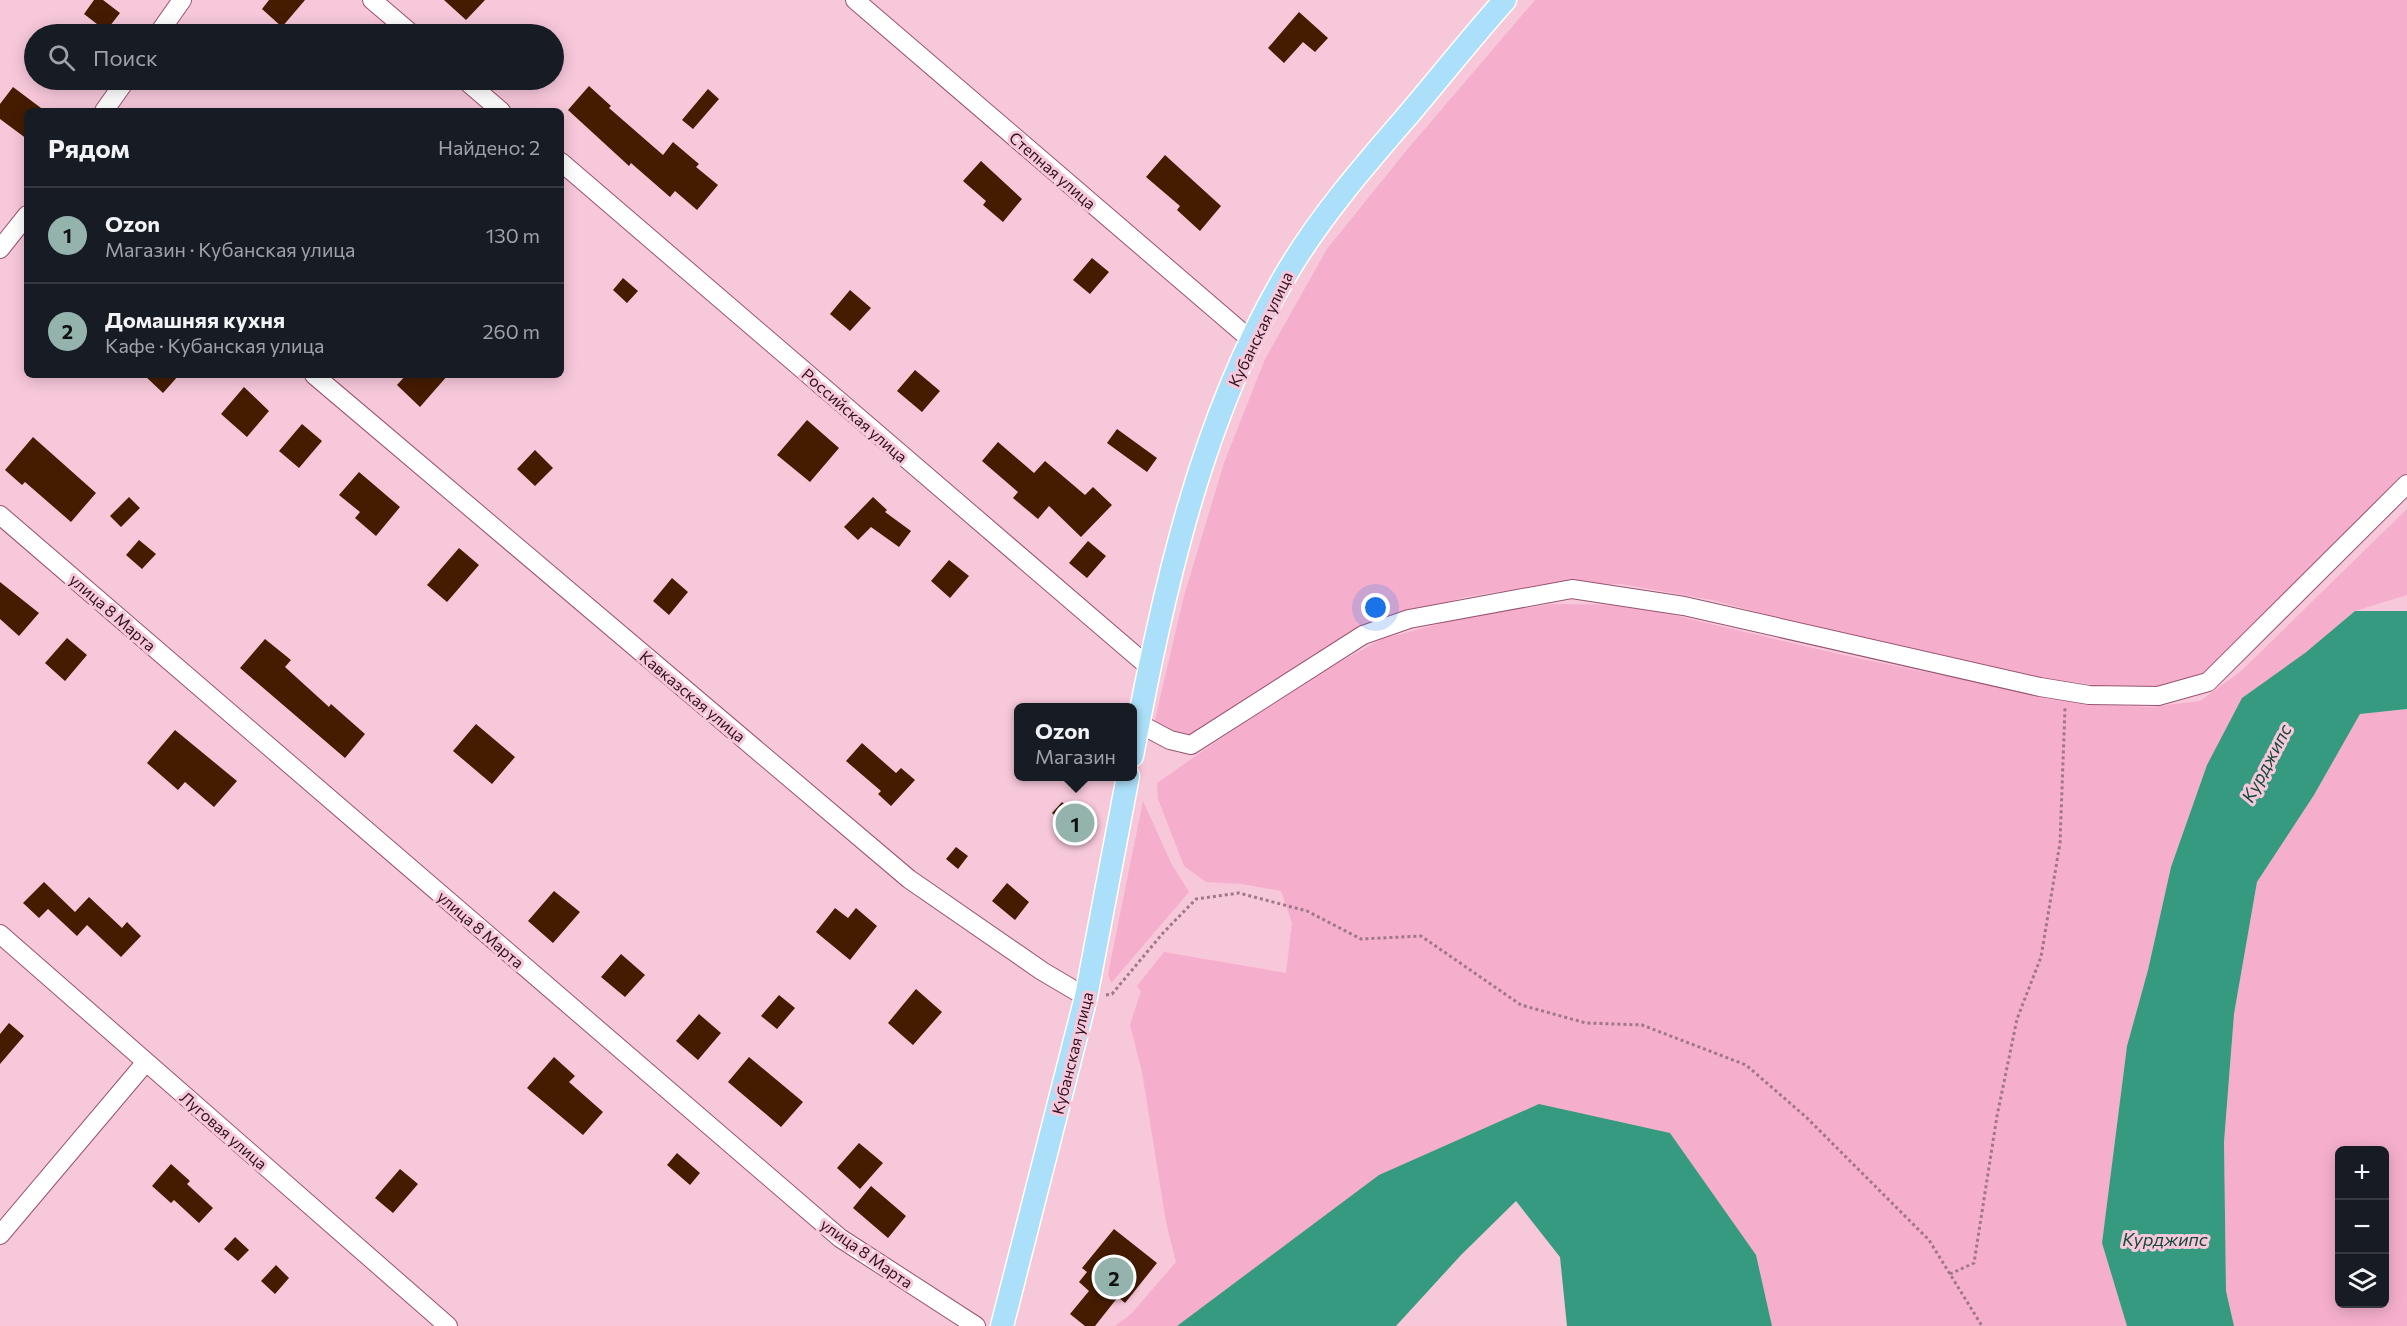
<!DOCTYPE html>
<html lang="ru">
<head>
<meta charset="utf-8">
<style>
	:root { --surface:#171b24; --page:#242831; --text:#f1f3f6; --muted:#9ea1a6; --line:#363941; --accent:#94b3ad }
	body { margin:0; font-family:Commissioner,sans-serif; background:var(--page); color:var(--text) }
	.controls { position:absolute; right:18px; bottom:18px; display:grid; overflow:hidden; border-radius:9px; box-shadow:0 3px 15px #0003 }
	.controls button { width:54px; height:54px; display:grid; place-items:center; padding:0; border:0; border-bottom:2px solid var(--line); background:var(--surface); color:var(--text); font:30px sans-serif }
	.you { position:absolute; left:1376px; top:608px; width:21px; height:21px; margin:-15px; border:4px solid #fff; border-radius:50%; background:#1a73e8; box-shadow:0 0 0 9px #1a73e833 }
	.badge { display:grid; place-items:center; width:39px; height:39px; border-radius:50%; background:var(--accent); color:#111; font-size:20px; font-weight:700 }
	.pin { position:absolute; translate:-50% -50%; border:3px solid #fff; box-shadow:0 2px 6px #0006 }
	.popup { position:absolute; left:1014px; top:703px; width:123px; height:78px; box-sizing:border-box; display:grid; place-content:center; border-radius:9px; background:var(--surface); filter:drop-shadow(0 2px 4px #0005); font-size:20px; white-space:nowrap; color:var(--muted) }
	.popup b { font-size:22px; color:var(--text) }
	.popup::after { content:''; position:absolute; left:50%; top:100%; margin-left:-12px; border:12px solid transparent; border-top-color:var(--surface) }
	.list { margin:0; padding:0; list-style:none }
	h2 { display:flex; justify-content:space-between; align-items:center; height:78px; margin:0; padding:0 24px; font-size:26px }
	h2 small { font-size:20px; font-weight:400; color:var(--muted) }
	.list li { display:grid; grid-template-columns:39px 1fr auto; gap:18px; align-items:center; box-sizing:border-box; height:96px; padding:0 24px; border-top:2px solid var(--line) }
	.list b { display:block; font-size:22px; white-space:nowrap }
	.list p { margin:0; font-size:20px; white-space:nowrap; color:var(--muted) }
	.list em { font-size:20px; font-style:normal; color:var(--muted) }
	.icon { flex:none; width:33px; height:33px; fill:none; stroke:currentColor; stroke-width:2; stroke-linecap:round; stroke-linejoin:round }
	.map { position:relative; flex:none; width:2407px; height:1326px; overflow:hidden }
	.search { position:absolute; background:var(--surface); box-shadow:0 3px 15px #0003; left:24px; top:24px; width:540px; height:66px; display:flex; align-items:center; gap:15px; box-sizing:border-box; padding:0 21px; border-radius:33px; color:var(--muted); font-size:22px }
	.panel { position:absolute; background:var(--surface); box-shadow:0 3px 15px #0003; left:24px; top:108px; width:540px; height:270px; border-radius:9px }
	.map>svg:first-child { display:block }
	.green { fill:#f5afcc; fill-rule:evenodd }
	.water { fill:#359a80 }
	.building { fill:#451c00 }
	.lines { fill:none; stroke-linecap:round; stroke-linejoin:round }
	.minor-casing { stroke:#995372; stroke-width:20 }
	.major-casing { stroke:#fff; stroke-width:25 }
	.path { stroke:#9f7888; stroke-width:3; stroke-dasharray:3 3; stroke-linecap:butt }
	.minor { stroke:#fff; stroke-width:18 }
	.major { stroke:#acdff9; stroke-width:22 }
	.labels { text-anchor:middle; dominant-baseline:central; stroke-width:6; stroke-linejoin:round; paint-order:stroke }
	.street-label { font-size:16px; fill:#2f1320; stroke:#f7c7da }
	.water-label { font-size:18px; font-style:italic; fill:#114a3c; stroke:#f7c7da }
</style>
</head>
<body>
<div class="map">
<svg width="2407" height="1326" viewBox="0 0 2407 1326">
	<rect width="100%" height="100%" fill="#f7c7da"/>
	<path class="green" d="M1535 0H2407V473L2223 660 2197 678 2152 690 2103 686 2037 677 1822 629 1712 600 1621 584 1545 585 1465 597 1401 616 1198 734 1183 739 1154 724 1184 596 1224 463 1265 359 1327 249 1406 151Z
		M2407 509V595L2355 611 2305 653 2207 765 2171 867 2148 970 2127 1046 2102 1243 2127 1326H1772L1755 1255 1670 1133 1269 1258 1177 1326H1115L1131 1314 1176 1262 1166 1222 1142 1072 1130 1025 1141 991 1137 986 1164 952 1286 973 1292 923 1281 891 1242 884 1206 882 1184 866 1158 799 1157 783 1299 684 1382 639 1446 622 1551 604 1631 605 1843 655 1940 675 2004 684 2047 699 2098 705 2150 707 2200 701 2240 672Z
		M2407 709V1326H2234L2226 1291 2224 1142 2234 1014 2257 882 2314 795 2360 714ZM2340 1150H2384V1304H2340Z
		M1143 801 1171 863 1189 892 1111 983 1108 974Z"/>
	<path class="water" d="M2355 611H2407V709L2360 714 2314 795 2257 882 2234 1014 2224 1142 2226 1291 2234 1326H2127L2102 1243 2127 1046 2148 970 2171 867 2207 765 2242 698 2305 653Z
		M1539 1104 1670 1133 1756 1255 1772 1326H1567L1560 1257 1516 1201 1461 1255 1396 1326H1177L1379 1175Z"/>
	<path class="building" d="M94 0H103L120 13 106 31 84 14Z
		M269 0H305L282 27 262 9Z
		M444 0H485L466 20Z
		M1299 12 1328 38 1315 52 1303 42 1284 63 1268 48Z
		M589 86 611 106 609 108 663 155 673 142 699 164 696 167 718 185 697 210 675 191 670 197 631 163 629 166 568 110Z
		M13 87 45 111H27V139L0 119V104Z
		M708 89 719 99 693 129 682 120Z
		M1165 155 1221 206 1200 231 1177 210 1180 206 1146 177Z
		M981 161 1022 199 1003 222 983 205 986 201 963 181Z
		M1092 258 1109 272 1090 294 1073 280Z
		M623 278 638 291 627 303 613 290Z
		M850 290 871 308 850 331 830 314Z
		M915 370 940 391 922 412 897 391Z
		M144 375H179L163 393Z
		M406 375H448L420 407 397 385Z
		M244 387 269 411 247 437 221 414Z
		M807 420 839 448 810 482 777 455Z
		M302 424 322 441 299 468 279 451Z
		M1117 429 1157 458 1147 472 1107 443Z
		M33 437 96 493 71 522 25 482 22 485 5 470Z
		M998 442 1034 473 1045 461 1085 495 1093 487 1112 505 1081 537 1049 506 1038 519 1013 498 1018 492 982 461Z
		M535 450 553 468 535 486 517 469Z
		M359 472 400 507 376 536 355 518 360 512 339 495Z
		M129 497 140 508 121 527 110 516Z
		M873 497 887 510 885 512 911 531 899 547 871 527 858 540 844 527Z
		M139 540 156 554 142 569 126 555Z
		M1088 541 1106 556 1087 578 1069 563Z
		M459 548 479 565 447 602 427 585Z
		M949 560 969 576 950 598 931 581Z
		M672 578 688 592 669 615 653 601Z
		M0 582 39 613 19 636 0 619Z
		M67 638 87 655 65 681 45 663Z
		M265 639 291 660 285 667 329 707 331 704 365 734 345 758 240 668Z
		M476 724 515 757 492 784 453 751Z
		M175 730 237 781 214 807 185 782 178 790 147 763Z
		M862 743 896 773 901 768 915 780 891 806 878 794 881 791 846 761Z
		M1062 802 1084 822 1075 833 1052 813Z
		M956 847 968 856 958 869 946 859Z
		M44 882 75 912 89 897 122 928 127 922 141 936 121 957 87 925 77 936 48 909 39 918 23 903Z
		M1007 883 1029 902 1015 920 992 901Z
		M554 891 580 912 553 943 528 921Z
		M835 908 848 918 856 908 877 926 850 960 816 932Z
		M621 954 645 975 625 997 601 977Z
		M916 989 942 1012 913 1045 888 1023Z
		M779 995 795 1008 777 1029 761 1016Z
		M699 1014 721 1033 698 1060 676 1041Z
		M9 1023 24 1036 0 1064V1034Z
		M554 1057 575 1076 569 1082 603 1112 583 1135 527 1088Z
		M749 1057 803 1102 781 1127 728 1082Z
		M859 1143 883 1163 860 1189 837 1168Z
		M677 1153 700 1173 690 1185 667 1165Z
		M171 1164 190 1181 187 1184 213 1208 199 1223 174 1200 171 1203 152 1186Z
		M400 1169 418 1184 393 1213 375 1198Z
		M871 1186 906 1216 888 1238 853 1208Z
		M1114 1229 1157 1263 1125 1303 1118 1297 1095 1326H1085L1070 1314 1089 1291 1079 1282 1087 1272 1082 1268Z
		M235 1237 249 1250 238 1261 224 1249Z
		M276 1265 289 1278 275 1294 261 1281Z"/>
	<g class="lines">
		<defs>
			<path id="minor" d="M372 0 412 34
				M855 0 1251 340
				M158 34 182 0
				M465 80 501 111
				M104 111 126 80
				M561 162 1149 667
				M0 249 27 215
				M314 375 909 879 1042 971 1086 997
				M0 515 840 1238 976 1326
				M1138 723 1170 740 1191 745 1363 635 1409 619 1572 589 1684 606 2040 687 2089 695 2158 696 2208 682 2407 484
				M0 934 448 1326
				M0 1235 146 1062"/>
			<path id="major" d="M1132 756C1164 590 1200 418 1288 271 1322 214 1365 165 1409 114 1441 76 1472 37 1505 0
				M1002 1326 1086 997 1128 776"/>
		</defs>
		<use href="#minor" class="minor-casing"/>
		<use href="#major" class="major-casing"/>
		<path class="path" d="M1106 995 1112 994 1163 933 1196 899 1239 893 1307 911 1361 939 1421 936 1521 1005 1586 1023 1642 1025 1746 1065 1806 1117 1929 1240 1982 1326
			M1950 1274 1974 1263 1997 1116 2017 1019 2041 957 2060 843 2065 708"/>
		<use href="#minor" class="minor"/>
		<use href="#major" class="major"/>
	</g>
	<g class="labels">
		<g class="street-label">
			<text transform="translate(1053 170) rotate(41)">Степная улица</text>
			<text transform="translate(1260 329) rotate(-64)">Кубанская улица</text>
			<text transform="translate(855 415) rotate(41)">Российская улица</text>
			<text transform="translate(113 612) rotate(41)">улица 8 Марта</text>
			<text transform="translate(693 696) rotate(40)">Кавказская улица</text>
			<text transform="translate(481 929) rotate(41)">улица 8 Марта</text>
			<text transform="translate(1072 1053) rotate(-76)">Кубанская улица</text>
			<text transform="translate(224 1130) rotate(41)">Луговая улица</text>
			<text transform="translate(867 1253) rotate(35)">улица 8 Марта</text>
		</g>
		<g class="water-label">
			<text transform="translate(2266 763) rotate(-62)">Курджипс</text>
			<text x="2165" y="1239">Курджипс</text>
		</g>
	</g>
</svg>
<div class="controls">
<button>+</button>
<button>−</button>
<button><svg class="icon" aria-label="layers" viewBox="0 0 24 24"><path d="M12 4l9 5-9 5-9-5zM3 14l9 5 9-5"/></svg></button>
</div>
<div class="you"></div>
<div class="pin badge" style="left:1075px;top:823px">1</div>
<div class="popup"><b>Ozon</b>Магазин</div>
<div class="pin badge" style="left:1114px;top:1277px">2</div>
<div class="search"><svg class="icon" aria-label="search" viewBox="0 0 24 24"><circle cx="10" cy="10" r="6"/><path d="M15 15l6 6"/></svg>Поиск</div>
<section class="panel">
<h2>Рядом<small>Найдено: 2</small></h2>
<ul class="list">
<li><span class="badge">1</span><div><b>Ozon</b><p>Магазин · Кубанская улица</p></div><em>130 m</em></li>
<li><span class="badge">2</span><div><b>Домашняя кухня</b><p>Кафе · Кубанская улица</p></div><em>260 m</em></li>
</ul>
</section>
</div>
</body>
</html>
